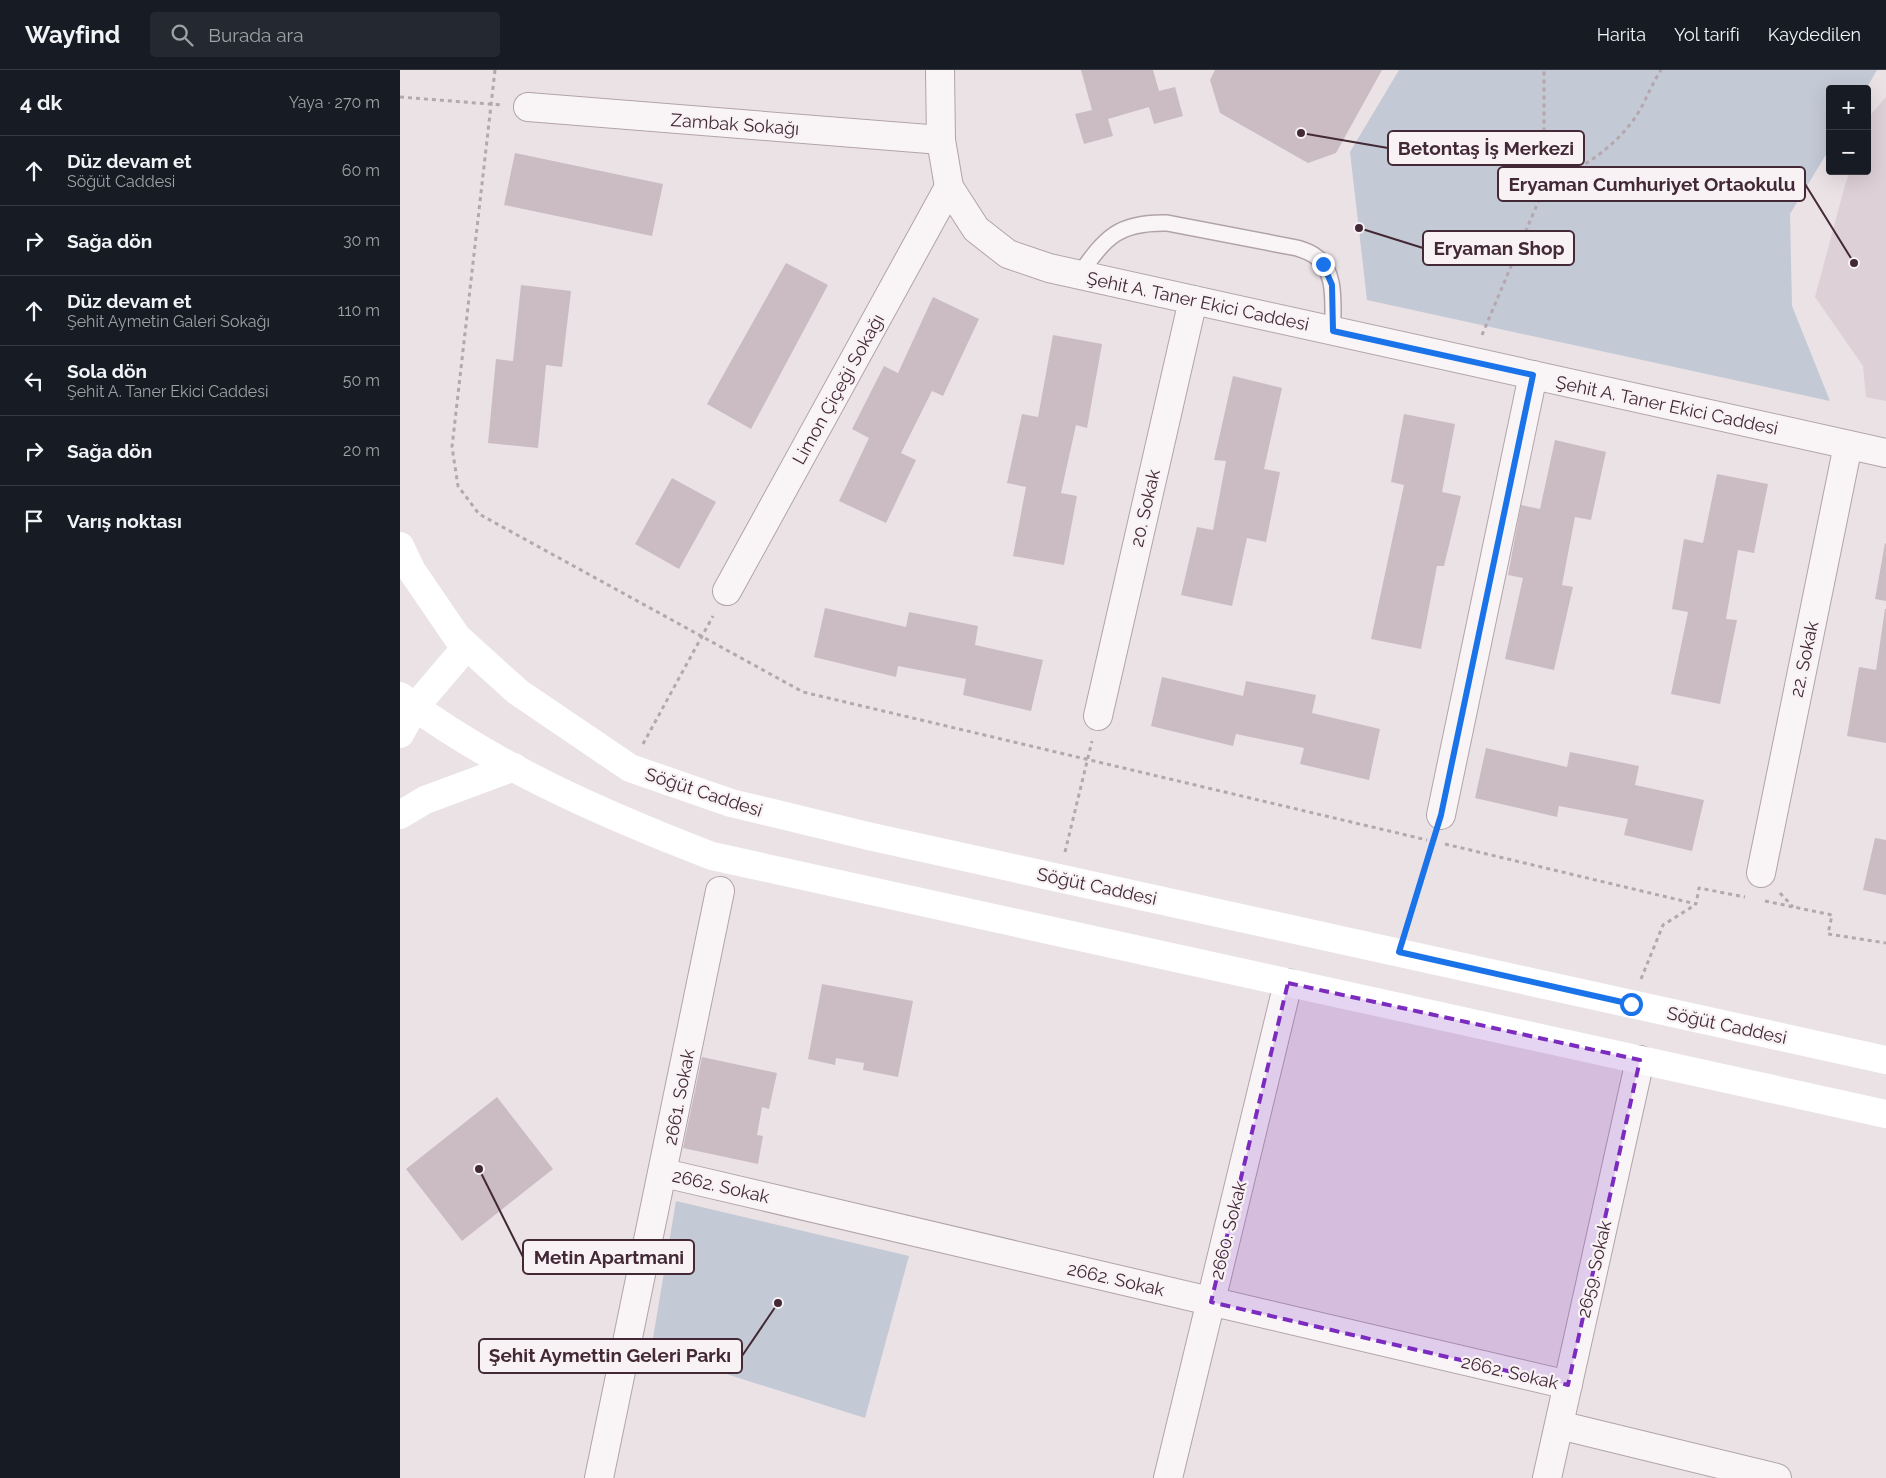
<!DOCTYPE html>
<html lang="tr">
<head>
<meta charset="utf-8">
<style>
	:root { --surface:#171b24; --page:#242831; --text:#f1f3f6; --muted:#9ea1a6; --line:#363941 }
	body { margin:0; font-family:Raleway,sans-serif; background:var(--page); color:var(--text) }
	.controls { position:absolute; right:15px; top:15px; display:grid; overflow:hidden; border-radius:5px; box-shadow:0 5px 20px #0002 }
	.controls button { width:45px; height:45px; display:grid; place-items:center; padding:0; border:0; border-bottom:1px solid var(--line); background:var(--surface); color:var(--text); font:25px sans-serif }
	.stop { position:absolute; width:15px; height:15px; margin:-11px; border:4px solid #1a73e8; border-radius:50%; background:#fff }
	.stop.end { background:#1a73e8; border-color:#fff; box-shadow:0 1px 5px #0008 }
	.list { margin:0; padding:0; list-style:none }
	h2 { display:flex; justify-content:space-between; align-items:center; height:65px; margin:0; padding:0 20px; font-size:21px }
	h2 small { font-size:16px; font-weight:400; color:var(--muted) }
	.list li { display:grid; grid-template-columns:32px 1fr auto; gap:15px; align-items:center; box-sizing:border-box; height:70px; padding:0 20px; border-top:1px solid var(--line) }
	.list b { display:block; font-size:19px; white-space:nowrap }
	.list p { margin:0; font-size:16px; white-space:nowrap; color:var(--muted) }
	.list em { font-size:16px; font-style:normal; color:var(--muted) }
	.icon { flex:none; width:28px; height:28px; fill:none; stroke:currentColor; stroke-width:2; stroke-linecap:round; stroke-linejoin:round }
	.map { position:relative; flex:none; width:1486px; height:1408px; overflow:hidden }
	header { display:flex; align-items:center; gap:30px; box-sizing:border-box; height:70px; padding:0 25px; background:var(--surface); border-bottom:1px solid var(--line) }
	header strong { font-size:24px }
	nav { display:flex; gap:28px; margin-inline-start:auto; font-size:18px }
	.search { width:350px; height:45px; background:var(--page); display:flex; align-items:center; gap:12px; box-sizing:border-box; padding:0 18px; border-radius:5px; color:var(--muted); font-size:19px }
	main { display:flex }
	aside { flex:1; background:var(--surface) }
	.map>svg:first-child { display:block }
	.built { fill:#ddd0d6 }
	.green { fill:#c3c9d5 }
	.building { fill:#cbbcc3 }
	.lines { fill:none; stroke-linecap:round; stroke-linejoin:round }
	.service-casing { stroke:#b2a3aa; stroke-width:18 }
	.minor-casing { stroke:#b2a3aa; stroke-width:30 }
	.tertiary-casing { stroke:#b2a3aa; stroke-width:30 }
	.path { stroke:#b4a7ae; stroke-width:3; stroke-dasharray:4 4; stroke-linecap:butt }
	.service { stroke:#f9f5f7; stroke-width:15 }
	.minor { stroke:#f9f5f7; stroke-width:28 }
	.tertiary { stroke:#f9f5f7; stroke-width:28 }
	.secondary { stroke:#fff; stroke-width:28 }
	.route { stroke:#1a73e8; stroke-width:6 }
	.marked { fill:#7b2cbf; fill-opacity:0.2; stroke:#7b2cbf; stroke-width:4; stroke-dasharray:10 6; stroke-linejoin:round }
	.labels { text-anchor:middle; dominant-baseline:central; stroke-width:4.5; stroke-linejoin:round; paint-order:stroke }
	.street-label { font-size:18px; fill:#432936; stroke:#f8f2f5 }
	.leader { fill:none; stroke:#432936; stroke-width:2 }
	.callout-dot { fill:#432936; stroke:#f8f2f5; stroke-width:2 }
	.callout { fill:#f8f2f5; stroke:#432936; stroke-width:2 }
	.callout-label { font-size:19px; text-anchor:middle; font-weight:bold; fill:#432936 }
</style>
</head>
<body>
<header>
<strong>Wayfind</strong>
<div class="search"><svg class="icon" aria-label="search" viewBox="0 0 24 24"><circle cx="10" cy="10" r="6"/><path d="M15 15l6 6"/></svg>Burada ara</div>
<nav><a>Harita</a><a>Yol tarifi</a><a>Kaydedilen</a></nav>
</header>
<main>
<aside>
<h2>4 dk<small>Yaya · 270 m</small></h2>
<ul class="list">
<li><svg class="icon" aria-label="ahead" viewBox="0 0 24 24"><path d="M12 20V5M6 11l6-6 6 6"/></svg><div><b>Düz devam et</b><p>Söğüt Caddesi</p></div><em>60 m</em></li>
<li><svg class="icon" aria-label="right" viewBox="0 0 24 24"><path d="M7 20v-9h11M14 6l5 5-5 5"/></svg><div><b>Sağa dön</b></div><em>30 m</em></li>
<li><svg class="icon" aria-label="ahead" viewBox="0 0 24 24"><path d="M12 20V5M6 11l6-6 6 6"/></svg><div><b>Düz devam et</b><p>Şehit Aymetin Galeri Sokağı</p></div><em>110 m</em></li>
<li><svg class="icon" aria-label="left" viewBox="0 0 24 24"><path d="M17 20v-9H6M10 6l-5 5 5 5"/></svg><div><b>Sola dön</b><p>Şehit A. Taner Ekici Caddesi</p></div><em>50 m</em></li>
<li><svg class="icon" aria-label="right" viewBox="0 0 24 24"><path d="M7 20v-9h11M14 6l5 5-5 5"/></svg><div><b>Sağa dön</b></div><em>20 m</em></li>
<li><svg class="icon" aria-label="arrive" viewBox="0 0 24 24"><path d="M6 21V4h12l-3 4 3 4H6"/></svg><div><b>Varış noktası</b></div></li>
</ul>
</aside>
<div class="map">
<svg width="1486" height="1408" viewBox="0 0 1486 1408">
	<rect width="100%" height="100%" fill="#ebe2e6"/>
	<path class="built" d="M1486 27V331L1466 327 1463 296 1415 227 1445 115 1450 101H1467V56L1472 43Z"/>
	<path class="green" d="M999 0H1477L1466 19H1430V78L1390 144 1392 236 1430 331 967 230 950 82Z
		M276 1131 509 1186 465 1348 251 1280Z"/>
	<path class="building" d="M681 0H753L759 21 775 17 783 46 754 54 749 37 708 49 713 66 684 74 675 44 692 40Z
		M815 0H982L936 83 908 93 820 43 810 10Z
		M115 83 263 114 252 166 104 135Z
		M386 193 428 215 351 359 307 334Z
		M121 215 171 221 162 297 146 295 138 378 88 373 96 289 113 291Z
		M533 227 579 249 543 326 532 321 501 383 516 390 486 453 439 431 469 368 452 359 484 296 498 303Z
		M653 265 702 274 687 358 676 355 661 423 677 426 664 495 613 486 626 417 607 413 622 344 638 347Z
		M833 306 882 318 864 399 880 402 866 472 847 468 832 536 781 525 797 457 813 460 826 391 814 390Z
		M1004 344 1055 354 1042 422 1061 426 1044 496H1037L1021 579 971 569 1004 415 991 412Z
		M1155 370 1206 382 1191 450 1175 447 1162 515 1173 517 1154 600 1105 589 1123 508 1108 505 1121 435 1140 439Z
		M1317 404 1368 414 1354 483 1338 480 1326 549 1337 550 1320 634 1271 624 1288 542 1272 539 1284 469 1303 473Z
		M272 408 316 432 279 499 235 474Z
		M1485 473 1486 474V531L1475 529Z
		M425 538 506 557 509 542 578 556 575 575 643 590 631 641 563 625 566 609 498 596 496 607 414 587Z
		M1485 539H1486V673L1447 666 1459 597 1476 600Z
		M762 607 843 626 846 611 916 625 912 643 980 659 969 710 900 694 904 678 836 664 833 676 751 656Z
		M1086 678 1167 697 1170 682 1239 696 1235 715 1304 730 1292 781 1224 765 1228 749 1159 736 1157 747 1075 728Z
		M1475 768 1486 770V825L1463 820Z
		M422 914 513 931 498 1007 463 1000 464 993 436 988 435 995 408 989Z
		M302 987 377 1003 369 1039 362 1037 357 1065 363 1066 358 1094 283 1078Z
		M97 1027 153 1099 62 1171 6 1099Z"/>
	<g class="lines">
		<defs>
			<path id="service" d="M679 205C706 167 718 152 767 153L897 178C903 180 910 182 915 186 938 201 932 238 933 261"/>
			<path id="minor" d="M128 37 541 70
				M327 521 549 117
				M698 646 793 230
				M1041 745 1133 305
				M1361 803 1448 375
				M264 1103 1168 1315
				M1159 1355 1377 1408
				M199 1408 320 821
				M768 1408 888 913
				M1147 1408 1240 990"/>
			<path id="tertiary" d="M540 0 541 70 549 117 576 159 608 184 649 198 1486 383"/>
		</defs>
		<use href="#service" class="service-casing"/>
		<use href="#minor" class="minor-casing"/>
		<use href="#tertiary" class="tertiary-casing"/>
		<path class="path" d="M95 0 52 377 58 416 79 444 403 622 1027 770
			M0 27 102 35
			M1144 118C1182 97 1219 77 1241 38 1248 25 1253 12 1261 0
			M1082 265 1144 118V0
			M243 674 313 546
			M1045 774 1296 834 1299 818 1345 827
			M665 782 692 671
			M1380 823 1393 837
			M1365 831 1432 845 1428 864 1486 873
			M1007 857 1033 772
			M1241 909 1263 855 1295 835"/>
		<use href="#service" class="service"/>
		<use href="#minor" class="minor"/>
		<use href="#tertiary" class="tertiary"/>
		<path class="secondary" d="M0 476 12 501 57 567 118 622 230 698 331 733 468 766 1486 990
			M0 626C93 696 203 744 312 786L1486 1044
			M0 664 15 637 67 576
			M0 745 25 730 114 697"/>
	</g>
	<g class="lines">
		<path class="route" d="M923 194 932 215 933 261 1133 305 1041 745 999 882 1231 934"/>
	</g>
	<path class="marked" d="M888 913 1240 990 1168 1315 811 1232Z"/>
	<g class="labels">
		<g class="street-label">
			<text transform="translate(335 54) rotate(4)">Zambak Sokağı</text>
			<text transform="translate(798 231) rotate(12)">Şehit A. Taner Ekici Caddesi</text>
			<text transform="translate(438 319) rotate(-61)">Limon Çiçeği Sokağı</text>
			<text transform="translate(1267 335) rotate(12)">Şehit A. Taner Ekici Caddesi</text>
			<text transform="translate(745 438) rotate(-77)">20. Sokak</text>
			<text transform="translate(1404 589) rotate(-78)">22. Sokak</text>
			<text transform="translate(304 722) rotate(18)">Söğüt Caddesi</text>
			<text transform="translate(697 816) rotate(12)">Söğüt Caddesi</text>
			<text transform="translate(1327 955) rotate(12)">Söğüt Caddesi</text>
			<text transform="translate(279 1027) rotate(-79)">2661. Sokak</text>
			<text transform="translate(321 1116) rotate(13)">2662. Sokak</text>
			<text transform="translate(828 1160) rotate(-76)">2660. Sokak</text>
			<text transform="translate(1194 1199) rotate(-77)">2659. Sokak</text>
			<text transform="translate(716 1209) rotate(13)">2662. Sokak</text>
			<text transform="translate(1110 1302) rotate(13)">2662. Sokak</text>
		</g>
	</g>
	<path class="leader" d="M901 63L988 78M1454 193L1405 114M959 158L1023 178M79 1099L123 1187M378 1233L342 1286"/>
	<g class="callout-dot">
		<circle cx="901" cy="63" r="5"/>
		<circle cx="1454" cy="193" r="5"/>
		<circle cx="959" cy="158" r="5"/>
		<circle cx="79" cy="1099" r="5"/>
		<circle cx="378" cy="1233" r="5"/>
	</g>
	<g class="callout">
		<rect x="988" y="61" width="196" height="34" rx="5"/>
		<rect x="1098" y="97" width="307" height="34" rx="5"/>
		<rect x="1023" y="161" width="151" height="34" rx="5"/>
		<rect x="123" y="1170" width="171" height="34" rx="5"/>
		<rect x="79" y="1269" width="263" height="34" rx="5"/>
	</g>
	<g class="callout-label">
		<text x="1086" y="85">Betontaş İş Merkezi</text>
		<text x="1252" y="121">Eryaman Cumhuriyet Ortaokulu</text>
		<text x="1099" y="185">Eryaman Shop</text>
		<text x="209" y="1194">Metin Apartmani</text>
		<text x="210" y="1292">Şehit Aymettin Geleri Parkı</text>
	</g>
</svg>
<div class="controls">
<button>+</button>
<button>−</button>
</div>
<div class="stop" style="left:1231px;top:934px"></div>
<div class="stop end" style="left:923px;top:194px"></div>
</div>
</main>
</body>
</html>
